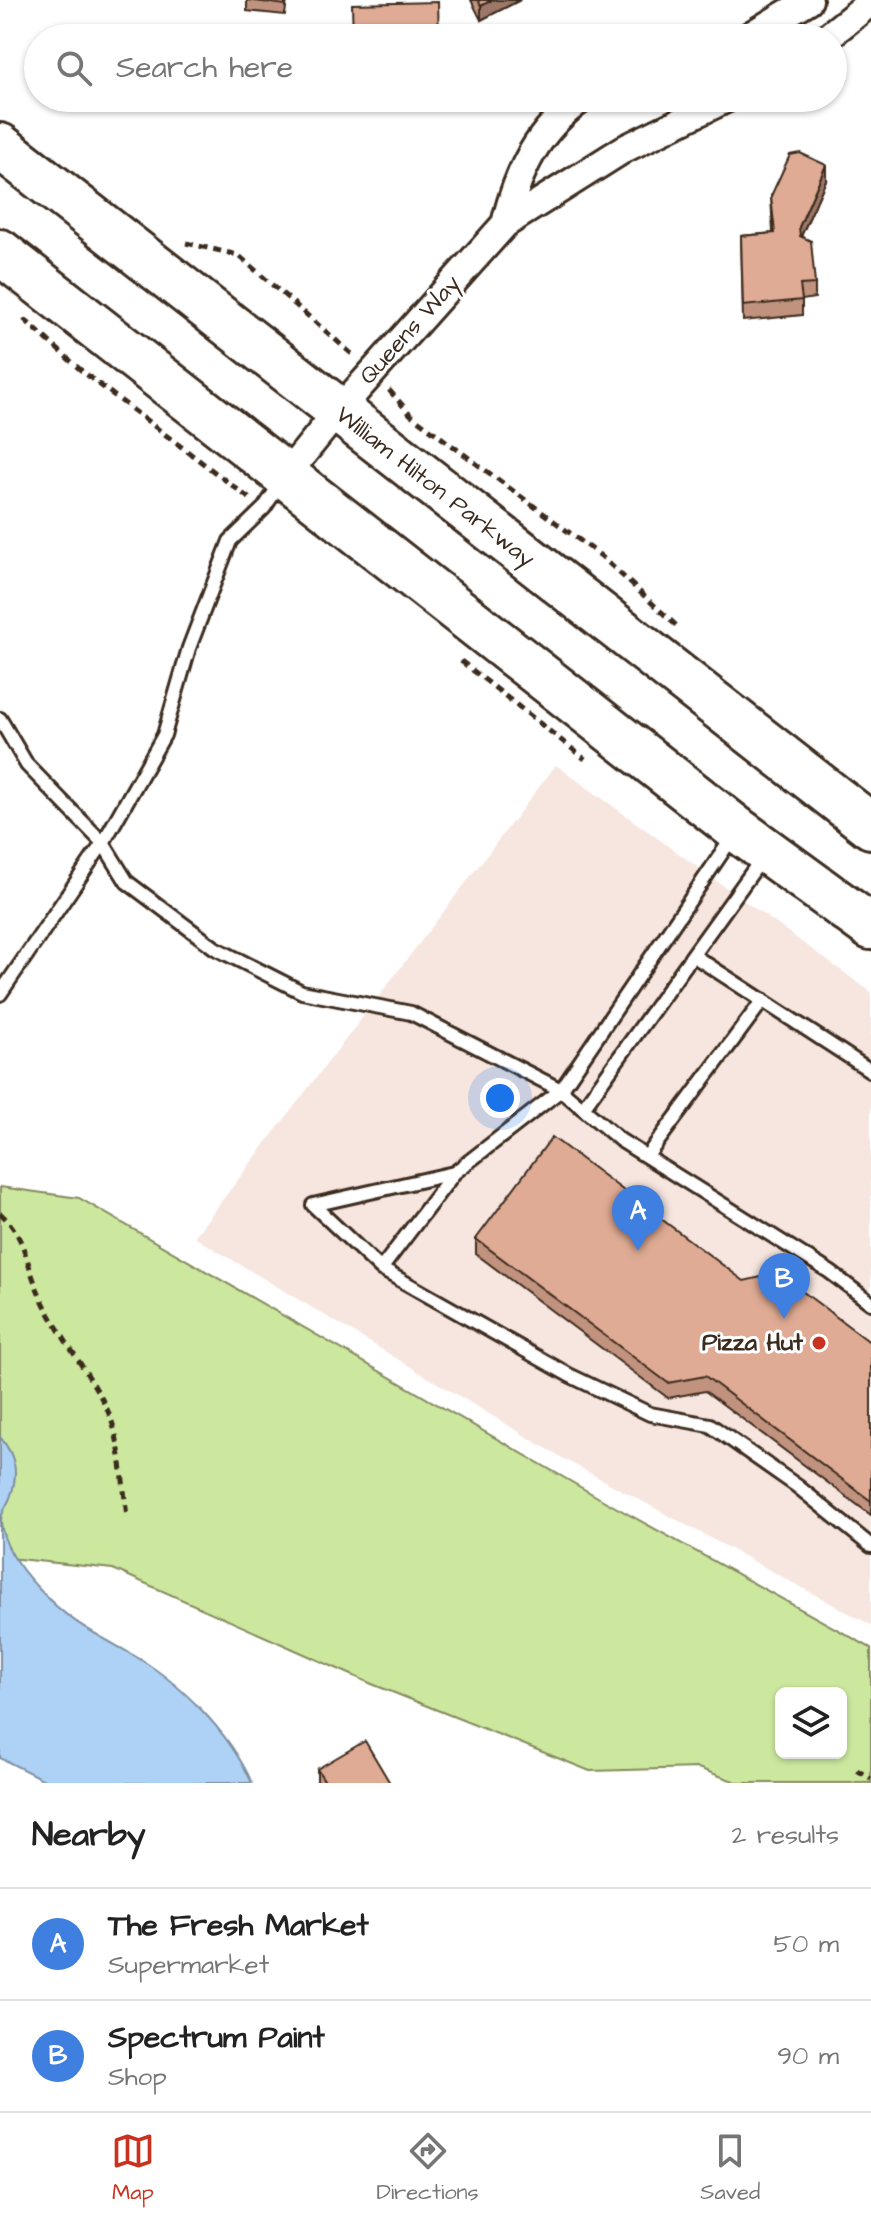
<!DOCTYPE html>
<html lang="en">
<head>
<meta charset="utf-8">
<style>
	:root { --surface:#fff; --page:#f2f2f2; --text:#222; --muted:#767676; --line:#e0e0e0; --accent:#c8321e }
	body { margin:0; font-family:"Architects Daughter",sans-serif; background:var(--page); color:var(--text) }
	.controls { position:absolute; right:24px; bottom:24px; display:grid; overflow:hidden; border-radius:12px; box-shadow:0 2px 6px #0004 }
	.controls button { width:72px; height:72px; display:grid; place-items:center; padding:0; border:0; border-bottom:2px solid var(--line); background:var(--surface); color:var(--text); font:40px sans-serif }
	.you { position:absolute; left:500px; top:1098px; width:28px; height:28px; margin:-20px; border:6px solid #fff; border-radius:50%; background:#1a73e8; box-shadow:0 0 0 12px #1a73e833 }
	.badge { display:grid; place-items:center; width:52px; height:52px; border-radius:50%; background:var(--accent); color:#fff; font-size:26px; font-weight:700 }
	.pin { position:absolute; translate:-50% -66px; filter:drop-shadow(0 2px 4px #0008) }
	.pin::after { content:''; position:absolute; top:42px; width:28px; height:24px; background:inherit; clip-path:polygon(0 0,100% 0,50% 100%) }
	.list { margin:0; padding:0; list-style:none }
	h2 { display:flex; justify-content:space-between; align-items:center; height:104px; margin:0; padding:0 32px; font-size:34px }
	h2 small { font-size:26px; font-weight:400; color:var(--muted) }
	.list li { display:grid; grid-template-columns:52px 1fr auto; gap:24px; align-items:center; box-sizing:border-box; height:112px; padding:0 32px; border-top:2px solid var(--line) }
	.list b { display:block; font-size:30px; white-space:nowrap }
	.list p { margin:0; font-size:26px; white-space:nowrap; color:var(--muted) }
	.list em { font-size:26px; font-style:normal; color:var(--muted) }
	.icon { flex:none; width:44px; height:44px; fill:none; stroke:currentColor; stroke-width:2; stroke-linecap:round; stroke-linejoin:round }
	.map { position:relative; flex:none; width:871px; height:1783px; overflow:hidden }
	.search { position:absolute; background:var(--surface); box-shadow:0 2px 6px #0004; left:24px; right:24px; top:24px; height:88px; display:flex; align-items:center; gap:20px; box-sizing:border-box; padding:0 28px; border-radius:44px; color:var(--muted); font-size:30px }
	.sheet { height:328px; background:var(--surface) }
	nav { display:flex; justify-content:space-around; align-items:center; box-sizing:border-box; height:112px; border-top:2px solid var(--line); background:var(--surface); font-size:22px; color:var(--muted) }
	nav a { display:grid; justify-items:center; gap:4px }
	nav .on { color:var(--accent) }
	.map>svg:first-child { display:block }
	.built { fill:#f6e6df }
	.green { fill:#cce89f; stroke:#84895e; stroke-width:2; fill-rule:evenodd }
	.water { fill:#add2f6; stroke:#7f8fa0; stroke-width:2 }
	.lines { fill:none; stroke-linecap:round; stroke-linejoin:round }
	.lane-casing { stroke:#3b2a1e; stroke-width:18 }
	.street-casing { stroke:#3b2a1e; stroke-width:32 }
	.highway-casing { stroke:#3b2a1e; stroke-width:50 }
	.path { stroke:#3b2a1e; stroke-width:5; stroke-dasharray:8 6; stroke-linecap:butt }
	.lane { stroke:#fff; stroke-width:12 }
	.street { stroke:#fff; stroke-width:26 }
	.highway { stroke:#fff; stroke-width:44 }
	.wall { fill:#c1937f; stroke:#3b2a1e; stroke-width:2 }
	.shaded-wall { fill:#9d7868; stroke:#3b2a1e; stroke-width:2 }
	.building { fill:#e0ab94; stroke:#3b2a1e; stroke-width:2 }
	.poi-dot { fill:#c8321e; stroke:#fff; stroke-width:3 }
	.labels { text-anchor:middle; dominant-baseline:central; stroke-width:6; stroke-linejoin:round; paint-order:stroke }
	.street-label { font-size:24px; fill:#3b2a1e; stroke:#fff }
	.poi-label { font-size:24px; font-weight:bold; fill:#3b2a1e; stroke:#fff; text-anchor:end }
</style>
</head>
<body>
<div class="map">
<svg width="871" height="1783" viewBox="0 0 871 1783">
	<rect width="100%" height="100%" fill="#fff"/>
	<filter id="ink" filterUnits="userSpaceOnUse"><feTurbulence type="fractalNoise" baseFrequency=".0125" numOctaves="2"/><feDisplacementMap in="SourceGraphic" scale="16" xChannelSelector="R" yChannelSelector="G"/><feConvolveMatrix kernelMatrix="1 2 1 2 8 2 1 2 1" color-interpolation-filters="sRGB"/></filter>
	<g filter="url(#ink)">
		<path class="built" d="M556 765 871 992V1625L564 1459 194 1237Z"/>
		<path class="green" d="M0 1187 79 1198 608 1503 871 1648V1783H739L698 1768 590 1771 372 1684 113 1569 0 1557ZM781 1693H841V1753H781Z"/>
		<path class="water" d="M0 1437C16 1456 19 1474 10 1498 7 1505 1 1513 1 1521 2 1545 23 1572 39 1589 68 1621 92 1632 128 1652 178 1680 229 1731 252 1783H50L0 1758Z"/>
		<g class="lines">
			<defs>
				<path id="lane" d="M282 481 264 508 230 541 189 648 164 735 103 843 127 882 215 948 302 992 411 1013 561 1090 620 1140 830 1272 871 1303
					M0 719 27 765 103 843 0 994
					M694 956 871 1071
					M583 1108 763 857
					M647 1156 763 1000
					M454 1173 313 1205 381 1269 569 1375 650 1414 710 1425 797 1486 871 1546
					M381 1269 454 1173 561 1090 734 835"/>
				<path id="street" d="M746 38 809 0
					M826 38 871 2
					M505 224C518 171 537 130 583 98
					M286 475 338 411 505 224 624 149 728 98"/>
				<path id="highway" d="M0 146 871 826
					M0 252 738 830 871 927"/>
			</defs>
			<use href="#lane" class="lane-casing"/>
			<use href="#street" class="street-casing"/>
			<use href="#highway" class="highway-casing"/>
			<path class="path" d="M186 243 238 255 353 355
				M24 319 83 372 250 499
				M389 390 411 415 601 556 680 629
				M461 661 585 759
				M0 1213C23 1234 25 1256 35 1283 52 1328 85 1365 106 1407 122 1440 122 1481 127 1516
				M857 1770 871 1779"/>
			<use href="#lane" class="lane"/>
			<use href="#street" class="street"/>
			<use href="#highway" class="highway"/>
		</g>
		<path class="wall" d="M247 0H287L285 15 247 11Z
			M471 0H520L481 20Z
			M826 180 801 236 815 284V298L802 300V315L743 321 741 236 773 233 771 196Z
			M476 1239 744 1281 871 1343V1515L705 1391 668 1398 476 1254Z
			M317 1769 390 1783H317Z"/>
		<path class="shaded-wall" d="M492 0H520L481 20V6Z
			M826 165V180L799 241V227Z"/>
		<path class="building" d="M247 0H286L285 5Z
			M478 0H492L481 6Z
			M438 2 439 38H353L352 4Z
			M800 153 826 165 799 227 800 236 811 241 815 284 800 285 802 300 743 306 741 236 775 233 771 196 790 155Z
			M552 1137 744 1281 778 1273 871 1343V1501L705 1376 668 1383 476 1239Z
			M365 1741 390 1783H326L317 1769Z"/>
	</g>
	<circle class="poi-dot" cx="819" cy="1343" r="8"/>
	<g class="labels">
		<g class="street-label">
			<text transform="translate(410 330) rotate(-48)">Queens Way</text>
			<text transform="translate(435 487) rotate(38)">William Hilton Parkway</text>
		</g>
		<g class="poi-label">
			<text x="803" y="1343">Pizza Hut</text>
		</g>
	</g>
</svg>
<div class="controls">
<button><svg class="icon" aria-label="layers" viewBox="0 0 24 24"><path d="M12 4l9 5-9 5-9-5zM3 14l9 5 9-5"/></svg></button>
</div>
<div class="you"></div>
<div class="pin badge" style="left:638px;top:1251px;background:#3f7fe0">A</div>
<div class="pin badge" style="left:784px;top:1319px;background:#3f7fe0">B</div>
<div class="search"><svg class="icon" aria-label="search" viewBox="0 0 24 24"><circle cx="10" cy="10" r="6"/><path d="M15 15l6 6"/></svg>Search here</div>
</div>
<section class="sheet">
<h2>Nearby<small>2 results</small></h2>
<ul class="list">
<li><span class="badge" style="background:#3f7fe0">A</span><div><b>The Fresh Market</b><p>Supermarket</p></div><em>50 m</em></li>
<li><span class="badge" style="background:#3f7fe0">B</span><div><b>Spectrum Paint</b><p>Shop</p></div><em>90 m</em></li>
</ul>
</section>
<nav>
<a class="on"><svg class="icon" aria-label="map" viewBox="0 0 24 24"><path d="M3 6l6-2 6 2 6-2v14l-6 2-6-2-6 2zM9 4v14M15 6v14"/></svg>Map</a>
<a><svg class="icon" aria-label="directions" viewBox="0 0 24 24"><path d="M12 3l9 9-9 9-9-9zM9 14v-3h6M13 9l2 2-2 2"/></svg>Directions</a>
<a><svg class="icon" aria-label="saved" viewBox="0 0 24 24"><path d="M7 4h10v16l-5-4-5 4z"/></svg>Saved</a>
</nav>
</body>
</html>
